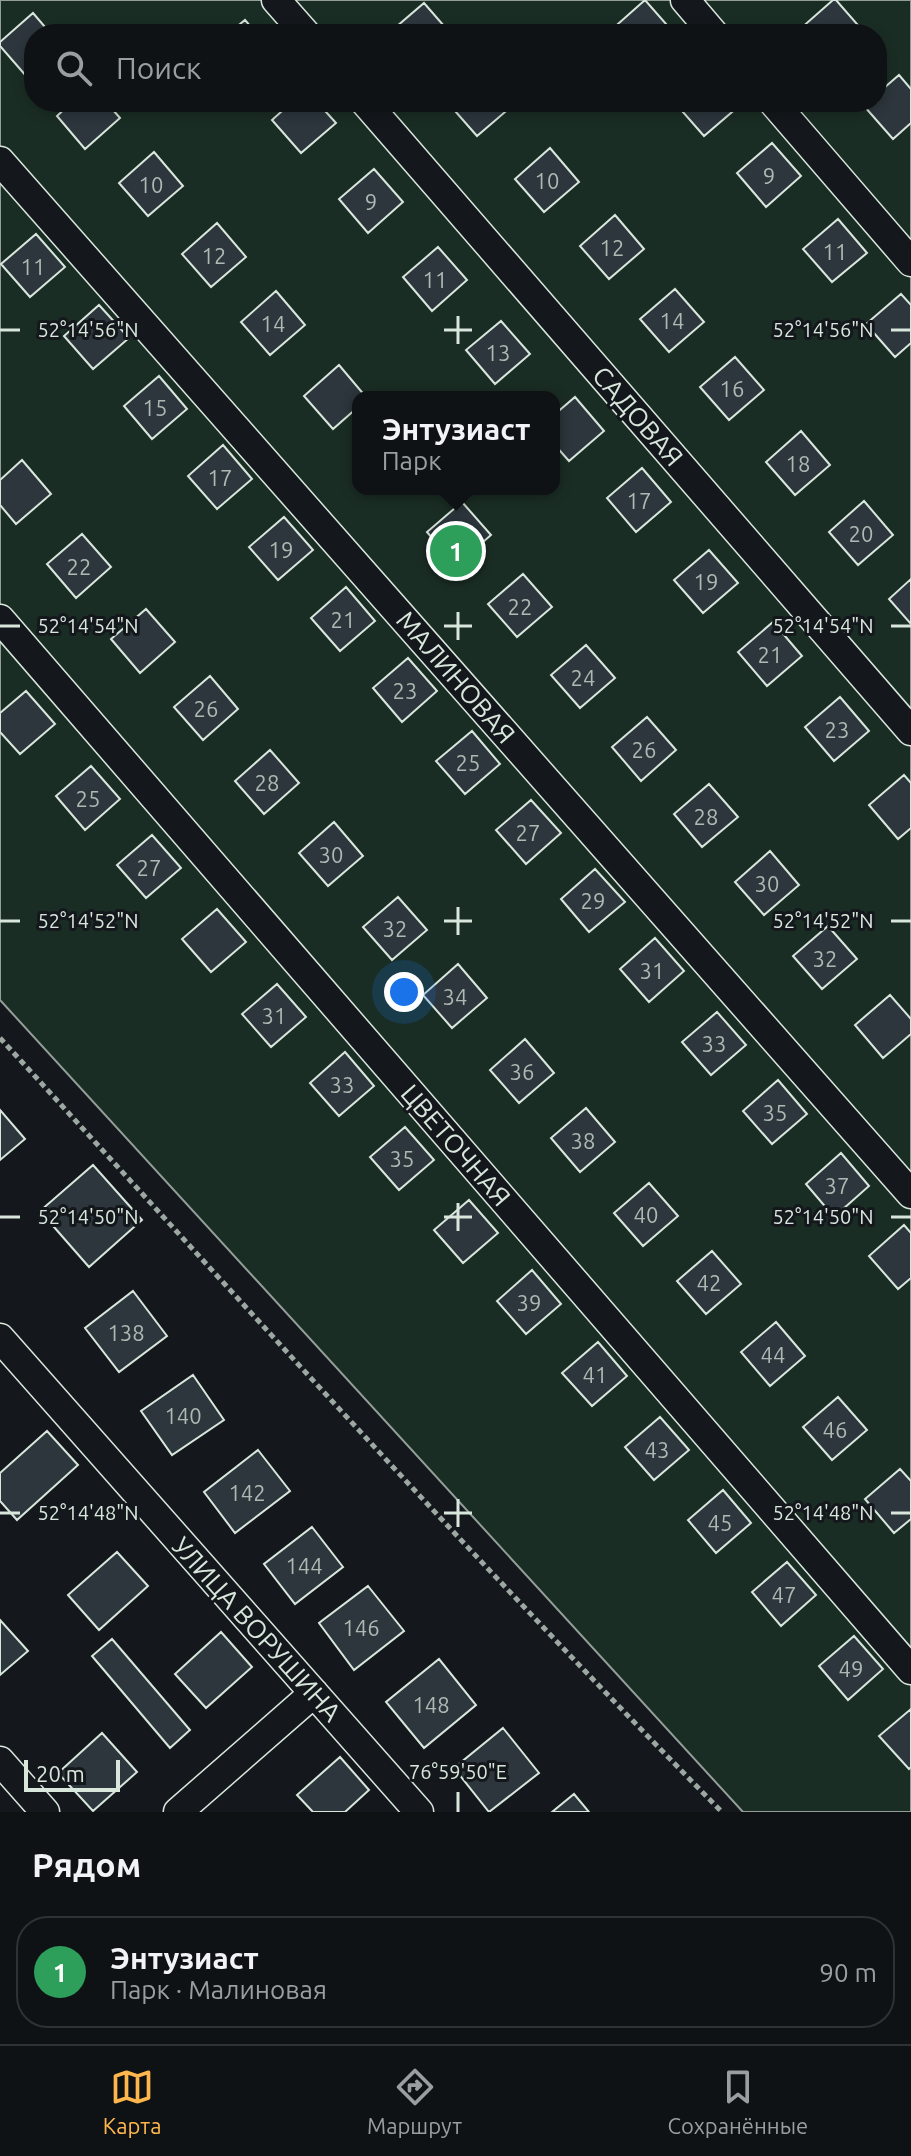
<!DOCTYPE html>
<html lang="ru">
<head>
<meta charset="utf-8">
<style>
	:root { --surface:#0f1215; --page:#1d2022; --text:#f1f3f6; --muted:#9b9ea0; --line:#2f3234; --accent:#ffb74d }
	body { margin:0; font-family:Ubuntu,sans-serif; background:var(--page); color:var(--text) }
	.scale { position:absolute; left:24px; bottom:20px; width:96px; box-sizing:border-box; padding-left:8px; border:4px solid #d8e6dc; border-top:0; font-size:22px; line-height:28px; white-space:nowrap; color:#d8e6dc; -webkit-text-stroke:6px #14181c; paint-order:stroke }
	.you { position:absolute; left:404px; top:992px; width:28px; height:28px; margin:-20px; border:6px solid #fff; border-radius:50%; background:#1a73e8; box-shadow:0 0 0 12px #1a73e833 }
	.badge { display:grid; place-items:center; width:52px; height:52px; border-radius:50%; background:var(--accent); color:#fff; font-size:26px; font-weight:700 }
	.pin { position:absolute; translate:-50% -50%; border:4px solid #fff; box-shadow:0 2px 8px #0006 }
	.popup { position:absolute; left:352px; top:391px; width:208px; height:104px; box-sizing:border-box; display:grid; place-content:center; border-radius:16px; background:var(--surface); filter:drop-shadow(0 2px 6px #0005); font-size:26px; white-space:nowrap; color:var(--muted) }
	.popup b { font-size:30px; color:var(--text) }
	.popup::after { content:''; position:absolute; left:50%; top:100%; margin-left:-16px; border:16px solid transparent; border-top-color:var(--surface) }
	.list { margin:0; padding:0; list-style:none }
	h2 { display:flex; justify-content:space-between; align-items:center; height:104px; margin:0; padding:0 32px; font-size:34px }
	h2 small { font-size:26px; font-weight:400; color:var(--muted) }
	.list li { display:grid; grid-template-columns:52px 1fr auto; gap:24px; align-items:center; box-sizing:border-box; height:112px; margin:0 16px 16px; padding:0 16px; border:2px solid var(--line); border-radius:32px }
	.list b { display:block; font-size:30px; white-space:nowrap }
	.list p { margin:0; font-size:26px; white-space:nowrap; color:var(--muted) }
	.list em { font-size:26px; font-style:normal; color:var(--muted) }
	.icon { flex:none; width:44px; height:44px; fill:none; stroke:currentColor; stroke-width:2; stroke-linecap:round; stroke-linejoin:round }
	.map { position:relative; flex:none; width:911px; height:1812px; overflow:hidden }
	.search { position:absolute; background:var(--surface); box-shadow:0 4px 12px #0003; left:24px; right:24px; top:24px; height:88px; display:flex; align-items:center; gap:20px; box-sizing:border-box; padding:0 28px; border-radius:32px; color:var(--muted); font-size:30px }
	.sheet { height:232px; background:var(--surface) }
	nav { display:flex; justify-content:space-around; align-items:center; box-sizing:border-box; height:112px; border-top:2px solid var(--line); background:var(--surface); font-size:22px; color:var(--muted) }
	nav a { display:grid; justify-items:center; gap:4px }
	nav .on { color:var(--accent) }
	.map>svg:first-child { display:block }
	.green { fill:#1a2d24; stroke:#939e99; stroke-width:2; fill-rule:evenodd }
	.building { fill:#2c363c; stroke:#d8e6dc; stroke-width:2 }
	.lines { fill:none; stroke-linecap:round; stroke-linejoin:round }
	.minor-casing { stroke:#d8e6dc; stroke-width:31 }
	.path { stroke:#9da8a2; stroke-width:5; stroke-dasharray:6 4; stroke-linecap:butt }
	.minor { stroke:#14181c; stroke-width:28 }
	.ticks { fill:none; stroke:#d8e6dc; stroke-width:3 }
	.labels { text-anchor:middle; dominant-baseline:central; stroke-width:6; stroke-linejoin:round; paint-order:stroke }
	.number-label { font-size:22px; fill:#adbab4 }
	.street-label { font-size:26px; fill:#d8e6dc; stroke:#14181c }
	.ticks-label { font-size:20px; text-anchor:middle; fill:#d8e6dc; stroke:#14181c; stroke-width:6; stroke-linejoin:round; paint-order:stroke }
</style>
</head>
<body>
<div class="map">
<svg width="911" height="1812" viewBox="0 0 911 1812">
	<rect width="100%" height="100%" fill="#14181c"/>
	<path class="green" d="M0 0H911V1812H743L0 1000ZM34 34H877V102H34ZM358 397H554V489H358Z"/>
	<path class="building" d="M645 0 674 33 613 34 610 31Z
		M833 0H836L864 32 804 34 800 29Z
		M424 3 451 34H389V33Z
		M33 13 51 34H34V71L27 77 0 46V42Z
		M245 20 257 34H228Z
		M899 75 911 89V123L893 139 864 106 868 102H877V94Z
		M72 102H106L120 118 85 149 57 116Z
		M292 102H317L336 123 301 153 272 120Z
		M449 102H508L512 106 477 136 448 103Z
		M736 102 739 106 704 136 675 103Z
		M772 143 801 176 766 207 737 173Z
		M550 148 579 182 544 212 515 179Z
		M154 152 183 186 148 216 119 183Z
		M374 169 403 202 368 233 339 199Z
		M615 215 644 249 609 279 580 246Z
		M838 219 867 253 832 282 803 249Z
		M217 223 246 257 211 287 182 254Z
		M36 234 65 267 30 297 1 264Z
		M438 247 467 280 432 311 403 277Z
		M675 289 704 322 669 352 640 319Z
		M276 291 305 325 270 355 241 322Z
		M901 294 911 305V343L895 357 866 324Z
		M99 305 129 338 93 369 64 336Z
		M501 321 530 354 495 384 466 350Z
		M735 357 764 390 729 420 700 387Z
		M339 365 366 397H358V407L333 429 304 396Z
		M159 376 187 409 152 439 124 406Z
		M575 397 604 431 569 461 554 444V415Z
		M801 431 830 465 795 495 766 462Z
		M223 445 252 479 217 509 188 476Z
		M22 460 51 494 16 524 0 505V480Z
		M642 468 671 502 636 532 607 498Z
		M864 501 893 535 858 565 829 532Z
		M462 502 491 535 456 566 427 532Z
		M284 517 313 550 278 580 249 547Z
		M82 534 111 567 76 598 47 564Z
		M709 550 738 583 703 613 674 580Z
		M523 574 552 607 517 637 488 604Z
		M911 579V624L889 599Z
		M346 587 375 621 340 651 311 618Z
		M146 609 175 642 140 673 111 639Z
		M773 622 802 656 767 686 738 652Z
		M586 645 615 678 580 708 551 675Z
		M408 658 437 691 402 722 373 688Z
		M210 676 238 709 203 740 174 707Z
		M26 691 55 724 20 754 0 732V713Z
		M840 697 869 731 834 761 805 727Z
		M647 717 676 750 641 781 612 747Z
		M472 731 500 764 465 794 436 761Z
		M270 750 299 783 264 814 235 781Z
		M91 766 120 799 85 830 56 796Z
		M904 775 911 783V828L898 839 869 805Z
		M709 784 738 817 702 847 674 814Z
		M531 800 561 833 526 864 496 830Z
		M334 822 363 856 328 886 299 853Z
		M152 835 181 868 146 898 117 865Z
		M770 851 799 885 764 915 735 882Z
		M595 869 625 902 589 932 561 899Z
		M398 897 427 930 392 960 363 927Z
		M217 909 246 942 211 972 182 939Z
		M828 926 857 959 822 989 793 956Z
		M655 938 684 971 649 1002 620 969Z
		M458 964 487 998 452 1028 423 995Z
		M277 984 306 1017 271 1047 242 1014Z
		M890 995 911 1019V1034L883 1058 855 1025Z
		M717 1012 746 1045 711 1075 682 1042Z
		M525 1039 554 1073 519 1103 490 1070Z
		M345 1052 374 1086 339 1116 310 1083Z
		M778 1080 807 1114 772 1144 743 1111Z
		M586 1108 615 1142 580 1172 551 1138Z
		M0 1110 25 1139 0 1160Z
		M405 1127 434 1160 399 1190 370 1157Z
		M841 1153 869 1186 834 1217 806 1184Z
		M93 1165 142 1220 89 1267 40 1211Z
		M649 1183 678 1216 643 1246 614 1213Z
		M469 1200 498 1233 463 1263 434 1230Z
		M904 1225 911 1233V1278L898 1289 869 1256Z
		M712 1251 741 1284 706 1314 677 1281Z
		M532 1270 561 1304 526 1334 497 1301Z
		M133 1291 167 1336 119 1372 85 1328Z
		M776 1322 805 1356 770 1386 741 1352Z
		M598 1342 627 1376 592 1406 562 1373Z
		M193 1375 224 1420 172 1455 141 1411Z
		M838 1397 867 1430 832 1460 803 1427Z
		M660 1417 689 1450 654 1480 625 1447Z
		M47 1431 78 1465 17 1520 0 1501V1473Z
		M258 1450 290 1491 235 1533 204 1492Z
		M900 1469 911 1481V1519L894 1533 865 1499Z
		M723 1490 751 1523 716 1553 688 1520Z
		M312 1527 343 1567 295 1604 264 1564Z
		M117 1552 148 1586 99 1630 68 1595Z
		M787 1562 816 1595 781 1626 752 1592Z
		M368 1586 404 1631 354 1670 319 1623Z
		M0 1620 28 1651 0 1675Z
		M221 1632 252 1667 206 1708 175 1674Z
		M854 1636 883 1669 848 1700 819 1666Z
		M112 1639 190 1730 170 1748 92 1656Z
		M439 1659 476 1705 424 1748 386 1702Z
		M911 1709V1767L909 1769 879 1736Z
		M503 1728 539 1773 489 1812 454 1768Z
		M102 1733 137 1772 93 1811 58 1773Z
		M340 1757 369 1790 345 1812H313L297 1795Z
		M574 1794 589 1812H552Z"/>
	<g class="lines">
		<defs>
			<path id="minor" d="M276 0 306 34
				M685 0 714 34
				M365 102 911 731
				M773 102 911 262
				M0 161 911 1194
				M0 619 911 1670
				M0 1338 419 1812
				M0 1761 45 1812
				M178 1812 314 1693"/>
		</defs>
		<use href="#minor" class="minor-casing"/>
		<path class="path" d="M0 1038C238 1298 474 1561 722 1812"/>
		<use href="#minor" class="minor"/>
	</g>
	<path class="ticks" d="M458 316V344M0 330H20M444 330H472M891 330H911M458 612V640M0 626H20M444 626H472M891 626H911M458 907V935M0 921H20M444 921H472M891 921H911M458 1203V1231M0 1217H20M444 1217H472M891 1217H911M458 1499V1527M0 1513H20M444 1513H472M891 1513H911M458 1792V1812"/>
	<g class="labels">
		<g class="number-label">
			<text x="769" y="175">9</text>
			<text x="547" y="180">10</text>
			<text x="151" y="184">10</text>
			<text x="371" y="201">9</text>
			<text x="612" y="247">12</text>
			<text x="835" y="251">11</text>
			<text x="214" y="255">12</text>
			<text x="33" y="266">11</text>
			<text x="435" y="279">11</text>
			<text x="672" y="320">14</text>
			<text x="273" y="323">14</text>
			<text x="498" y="352">13</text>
			<text x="732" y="388">16</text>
			<text x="155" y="407">15</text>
			<text x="798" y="463">18</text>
			<text x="220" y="477">17</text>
			<text x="639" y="500">17</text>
			<text x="861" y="533">20</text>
			<text x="281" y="549">19</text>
			<text x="79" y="566">22</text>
			<text x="706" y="581">19</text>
			<text x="520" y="606">22</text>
			<text x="343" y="619">21</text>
			<text x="770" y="654">21</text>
			<text x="583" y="677">24</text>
			<text x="405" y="690">23</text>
			<text x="206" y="708">26</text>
			<text x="837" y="729">23</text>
			<text x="644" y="749">26</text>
			<text x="468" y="762">25</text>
			<text x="267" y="782">28</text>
			<text x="88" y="798">25</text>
			<text x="706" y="816">28</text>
			<text x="528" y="832">27</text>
			<text x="331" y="854">30</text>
			<text x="149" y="867">27</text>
			<text x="767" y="883">30</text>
			<text x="593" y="900">29</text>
			<text x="395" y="928">32</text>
			<text x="825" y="958">32</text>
			<text x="652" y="970">31</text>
			<text x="455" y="996">34</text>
			<text x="274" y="1015">31</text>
			<text x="714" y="1043">33</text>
			<text x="522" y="1071">36</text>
			<text x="342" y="1084">33</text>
			<text x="775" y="1112">35</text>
			<text x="583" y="1140">38</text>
			<text x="402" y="1158">35</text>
			<text x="837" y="1185">37</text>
			<text x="646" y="1214">40</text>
			<text x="709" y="1282">42</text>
			<text x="529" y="1302">39</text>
			<text x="126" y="1332">138</text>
			<text x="773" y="1354">44</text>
			<text x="595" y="1374">41</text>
			<text x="183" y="1415">140</text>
			<text x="835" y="1429">46</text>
			<text x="657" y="1449">43</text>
			<text x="247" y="1492">142</text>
			<text x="720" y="1522">45</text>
			<text x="304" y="1565">144</text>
			<text x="784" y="1594">47</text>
			<text x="361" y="1627">146</text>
			<text x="851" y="1668">49</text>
			<text x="431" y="1704">148</text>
		</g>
		<g class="street-label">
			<text transform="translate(638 416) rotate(49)">САДОВАЯ</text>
			<text transform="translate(456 677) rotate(49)">МАЛИНОВАЯ</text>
			<text transform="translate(456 1145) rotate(49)">ЦВЕТОЧНАЯ</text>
			<text transform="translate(257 1629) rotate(48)">УЛИЦА ВОРУШИНА</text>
		</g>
	</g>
	<g class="ticks-label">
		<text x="88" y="337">52°14'56"N</text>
		<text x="823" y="337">52°14'56"N</text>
		<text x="88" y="633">52°14'54"N</text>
		<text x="823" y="633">52°14'54"N</text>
		<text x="88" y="928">52°14'52"N</text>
		<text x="823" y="928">52°14'52"N</text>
		<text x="88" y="1224">52°14'50"N</text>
		<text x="823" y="1224">52°14'50"N</text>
		<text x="88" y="1520">52°14'48"N</text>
		<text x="823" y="1520">52°14'48"N</text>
		<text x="458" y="1779">76°59'50"E</text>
	</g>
</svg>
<div class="scale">20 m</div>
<div class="you"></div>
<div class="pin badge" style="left:456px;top:551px;background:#2e9e5b">1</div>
<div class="popup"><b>Энтузиаст</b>Парк</div>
<div class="search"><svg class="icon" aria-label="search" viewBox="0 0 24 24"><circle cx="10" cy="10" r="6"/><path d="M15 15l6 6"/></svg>Поиск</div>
</div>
<section class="sheet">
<h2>Рядом<small></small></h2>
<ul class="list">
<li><span class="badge" style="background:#2e9e5b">1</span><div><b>Энтузиаст</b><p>Парк · Малиновая</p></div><em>90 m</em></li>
</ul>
</section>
<nav>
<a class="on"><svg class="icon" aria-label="map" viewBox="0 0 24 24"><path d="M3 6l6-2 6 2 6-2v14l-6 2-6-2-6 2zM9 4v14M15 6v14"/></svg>Карта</a>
<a><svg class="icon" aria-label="directions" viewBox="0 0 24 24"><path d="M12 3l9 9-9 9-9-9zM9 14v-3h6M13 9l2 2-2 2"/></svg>Маршрут</a>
<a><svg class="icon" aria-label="saved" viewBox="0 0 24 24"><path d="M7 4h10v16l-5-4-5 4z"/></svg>Сохранённые</a>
</nav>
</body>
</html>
